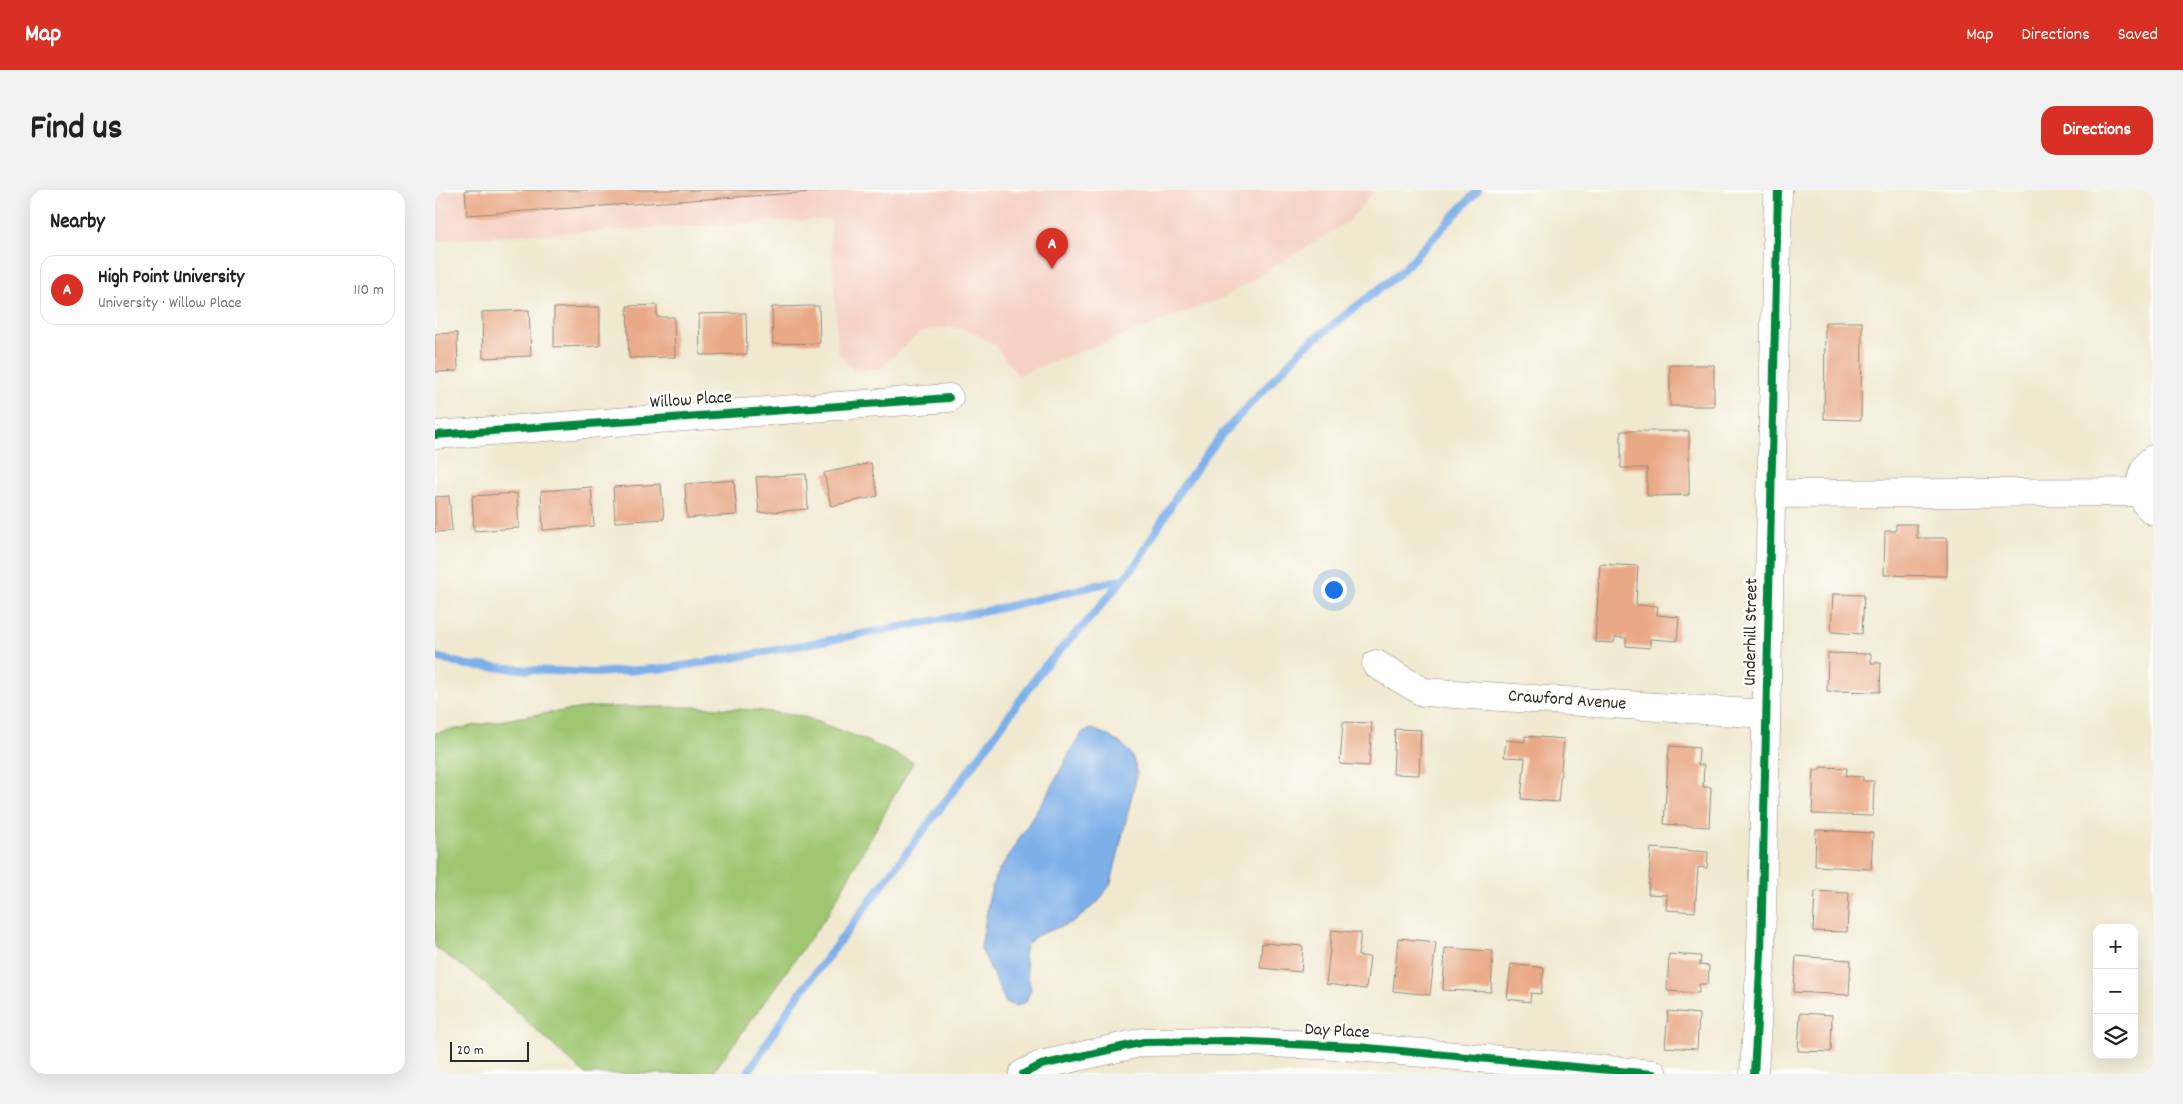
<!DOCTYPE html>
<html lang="en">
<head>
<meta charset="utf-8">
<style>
	:root { --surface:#fff; --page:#f2f2f2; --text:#222; --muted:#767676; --line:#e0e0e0; --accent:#d93025 }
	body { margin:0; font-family:Dekko,sans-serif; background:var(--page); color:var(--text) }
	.controls { position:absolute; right:15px; bottom:15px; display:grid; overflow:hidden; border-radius:10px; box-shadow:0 5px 20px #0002 }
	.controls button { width:45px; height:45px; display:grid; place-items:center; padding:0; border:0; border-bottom:1px solid var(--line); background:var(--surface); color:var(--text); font:25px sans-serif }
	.scale { position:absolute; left:15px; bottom:12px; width:79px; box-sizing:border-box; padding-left:5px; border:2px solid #2b2b2b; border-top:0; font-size:14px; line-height:18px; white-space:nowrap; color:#2b2b2b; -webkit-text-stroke:4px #fdfcf7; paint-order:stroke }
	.you { position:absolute; left:898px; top:399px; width:18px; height:18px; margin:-12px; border:4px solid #fff; border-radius:50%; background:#1a73e8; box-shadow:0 0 0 8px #1a73e833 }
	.badge { display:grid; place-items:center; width:32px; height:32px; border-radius:50%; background:var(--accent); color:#fff; font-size:16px; font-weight:700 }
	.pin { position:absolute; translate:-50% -41px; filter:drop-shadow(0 1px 2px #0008) }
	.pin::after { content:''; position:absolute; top:26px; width:18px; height:15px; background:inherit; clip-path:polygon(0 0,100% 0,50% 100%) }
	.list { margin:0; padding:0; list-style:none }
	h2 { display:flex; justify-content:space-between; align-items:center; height:65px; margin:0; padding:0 20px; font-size:21px }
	h2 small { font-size:16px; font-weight:400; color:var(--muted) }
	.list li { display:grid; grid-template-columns:32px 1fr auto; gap:15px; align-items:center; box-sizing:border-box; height:70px; margin:0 10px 10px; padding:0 10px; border:1px solid var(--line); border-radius:15px }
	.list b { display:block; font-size:19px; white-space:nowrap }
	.list p { margin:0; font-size:16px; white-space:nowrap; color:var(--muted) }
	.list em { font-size:16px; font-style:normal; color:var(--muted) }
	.icon { flex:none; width:28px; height:28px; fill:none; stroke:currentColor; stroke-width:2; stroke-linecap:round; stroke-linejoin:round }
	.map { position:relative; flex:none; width:1718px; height:884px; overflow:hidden; border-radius:15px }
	header { display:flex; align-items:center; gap:30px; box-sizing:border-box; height:70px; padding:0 25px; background:var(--accent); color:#fff }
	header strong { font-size:24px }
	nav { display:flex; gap:28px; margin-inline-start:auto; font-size:18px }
	.intro { display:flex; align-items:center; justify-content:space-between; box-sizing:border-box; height:120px; padding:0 30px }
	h1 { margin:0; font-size:35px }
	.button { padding:12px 22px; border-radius:15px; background:var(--accent); color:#fff; font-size:18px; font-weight:700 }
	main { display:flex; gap:30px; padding:0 30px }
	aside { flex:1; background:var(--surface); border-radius:15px; box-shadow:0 5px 20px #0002 }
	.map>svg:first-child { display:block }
	.built { fill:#f6d2c5 }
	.green { fill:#9fc671; stroke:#65784e }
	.water { fill:#7dafe9; stroke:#546d8a }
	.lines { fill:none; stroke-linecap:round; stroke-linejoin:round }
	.stream { stroke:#7dafe9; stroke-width:8 }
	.building { fill:#e9a986 }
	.minor-casing { stroke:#8e8a7e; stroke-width:29 }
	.minor { stroke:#fff; stroke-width:28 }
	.cycleway-casing { stroke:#fdfcf7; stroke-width:11 }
	.cycleway { stroke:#00873e; stroke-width:8 }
	.labels { text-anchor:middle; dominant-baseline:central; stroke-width:5; stroke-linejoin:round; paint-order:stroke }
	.street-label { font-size:18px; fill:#2b2b2b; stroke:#fdfcf7 }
</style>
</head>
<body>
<header>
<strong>Map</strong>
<nav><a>Map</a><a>Directions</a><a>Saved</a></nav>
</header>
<div class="intro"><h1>Find us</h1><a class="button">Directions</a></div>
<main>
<aside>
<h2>Nearby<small></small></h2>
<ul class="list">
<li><span class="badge">A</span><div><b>High Point University</b><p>University · Willow Place</p></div><em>110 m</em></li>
</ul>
</aside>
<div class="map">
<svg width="1718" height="884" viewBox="0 0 1718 884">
	<rect width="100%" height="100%" fill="#fdfcf7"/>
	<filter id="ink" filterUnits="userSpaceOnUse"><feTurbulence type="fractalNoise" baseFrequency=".02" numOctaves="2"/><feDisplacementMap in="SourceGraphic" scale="10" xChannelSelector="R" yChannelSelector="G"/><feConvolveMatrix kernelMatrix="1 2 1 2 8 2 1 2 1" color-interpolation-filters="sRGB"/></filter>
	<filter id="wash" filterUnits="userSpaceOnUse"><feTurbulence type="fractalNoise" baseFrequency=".0096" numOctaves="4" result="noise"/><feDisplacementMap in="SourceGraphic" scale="20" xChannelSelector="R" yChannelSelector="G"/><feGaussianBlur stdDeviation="1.12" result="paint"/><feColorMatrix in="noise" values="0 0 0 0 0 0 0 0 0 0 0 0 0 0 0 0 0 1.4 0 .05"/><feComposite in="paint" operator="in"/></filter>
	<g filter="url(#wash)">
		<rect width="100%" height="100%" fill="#f0e9d0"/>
		<path class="built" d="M0 0H940L913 32 788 108 583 185 561 157 539 142 514 137 485 142 446 178 419 182 403 162 395 29 0 50Z"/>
		<path class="green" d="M156 517H265L320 520 367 526 423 547 478 572 393 724 277 884H150L44 788 0 757V543L86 527Z"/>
		<path class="water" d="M656 539C670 543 692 554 698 568 700 573 701 579 702 584L676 693 664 711 640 731 601 746 591 755 589 766 596 799 591 812 581 816 571 813 546 758 554 708 560 687 615 600 636 560 648 542Z"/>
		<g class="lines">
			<path class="stream" d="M0 467 32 475 97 480 160 483 234 478 297 468 557 420 688 389
				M312 884 357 814 544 567 609 477 650 434 701 374 746 299 787 244 869 157 965 83 1043 0"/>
		</g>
		<g id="blocks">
			<path class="building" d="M30 0H392V1L32 25Z
				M222 115V127H239L240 167 194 168 192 116Z
				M384 116 385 153 338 154 337 117Z
				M165 117V156L119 157V118Z
				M94 120 96 166 48 168 47 122Z
				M311 123 312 164 265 165 264 124Z
				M1390 132H1427L1426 230 1389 229Z
				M22 143 23 181 0 182V144Z
				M1235 175H1279V216H1235Z
				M1186 241H1254V305L1212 306V278H1186Z
				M436 273 443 306 396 316 389 283Z
				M371 284 373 319 324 323 321 287Z
				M299 290 302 325 252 328 250 294Z
				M226 294 229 329 180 332 178 297Z
				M156 297 159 336 108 340 106 301Z
				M82 303 84 338 39 341 37 306Z
				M14 306 17 341 0 342V307Z
				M1461 334H1482V348H1512V386L1449 385 1450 341H1461Z
				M1165 374 1203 376 1201 415 1223 416 1222 425 1244 427 1242 451 1215 449V458L1191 456V448L1180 447 1179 453 1160 452Z
				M1398 404 1429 405 1427 444 1396 442Z
				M1393 463 1436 464V473H1446L1445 502 1392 501Z
				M908 532 937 533 934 576 905 574Z
				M960 539 986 540 984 585 958 584Z
				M1090 546 1129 549 1123 612 1086 609 1090 568 1069 567 1071 550 1090 552Z
				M1234 556 1264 558 1263 575H1269L1268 597H1276L1274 637 1229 634Z
				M1385 577 1412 578 1411 586 1428 587V591H1439L1438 626 1377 624 1379 580H1385Z
				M1381 640 1438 643 1436 679 1380 676Z
				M1216 658 1273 662 1272 678 1263 677 1260 722 1231 720 1232 705 1213 704Z
				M1380 701 1414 703 1412 742 1378 741Z
				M897 740 926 743 923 766 935 767 931 799 891 794Z
				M963 748 1001 752 995 805 958 801Z
				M827 753 868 756 866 782 825 778Z
				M1010 758 1058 761 1056 802 1008 800Z
				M1234 764 1266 766 1265 775 1274 776 1273 794H1264V803L1232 801Z
				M1361 766 1416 770 1414 805 1359 802Z
				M1076 774 1109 778 1106 804 1096 803 1095 812 1072 809Z
				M1233 821 1264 824 1262 859 1230 857Z
				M1365 823 1397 825 1396 862 1363 861Z"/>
		</g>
	</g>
	<g filter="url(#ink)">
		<use href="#blocks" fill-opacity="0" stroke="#8e8a7e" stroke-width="1"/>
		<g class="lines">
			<defs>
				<path id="minor" d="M0 245 514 208
					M1718 269C1703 283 1701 307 1718 321
					M1335 304 1706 302
					M941 474 988 502 1331 524
					M588 884 606 875 709 852 794 851 922 857 1218 884
					M1319 884 1326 763 1343 0"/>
			</defs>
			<use href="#minor" class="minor-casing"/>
			<use href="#minor" class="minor"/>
			<defs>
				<path id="cycleway" d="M0 245 514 208
					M588 884 606 875 709 852 794 851 922 857 1218 884
					M1319 884 1326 763 1343 0"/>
			</defs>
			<use href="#cycleway" class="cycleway-casing"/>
			<use href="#cycleway" class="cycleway"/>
		</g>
	</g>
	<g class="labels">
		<g class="street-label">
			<text transform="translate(256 211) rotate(-4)">Willow Place</text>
			<text transform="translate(1317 442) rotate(-89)">Underhill Street</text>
			<text transform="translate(1132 511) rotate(4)">Crawford Avenue</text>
			<text transform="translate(902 842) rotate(3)">Day Place</text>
		</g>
	</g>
</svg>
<div class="controls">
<button>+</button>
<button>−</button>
<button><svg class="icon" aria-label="layers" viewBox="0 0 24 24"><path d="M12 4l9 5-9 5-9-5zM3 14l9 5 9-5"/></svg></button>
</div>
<div class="scale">20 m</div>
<div class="you"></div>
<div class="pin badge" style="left:617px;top:79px">A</div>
</div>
</main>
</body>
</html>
